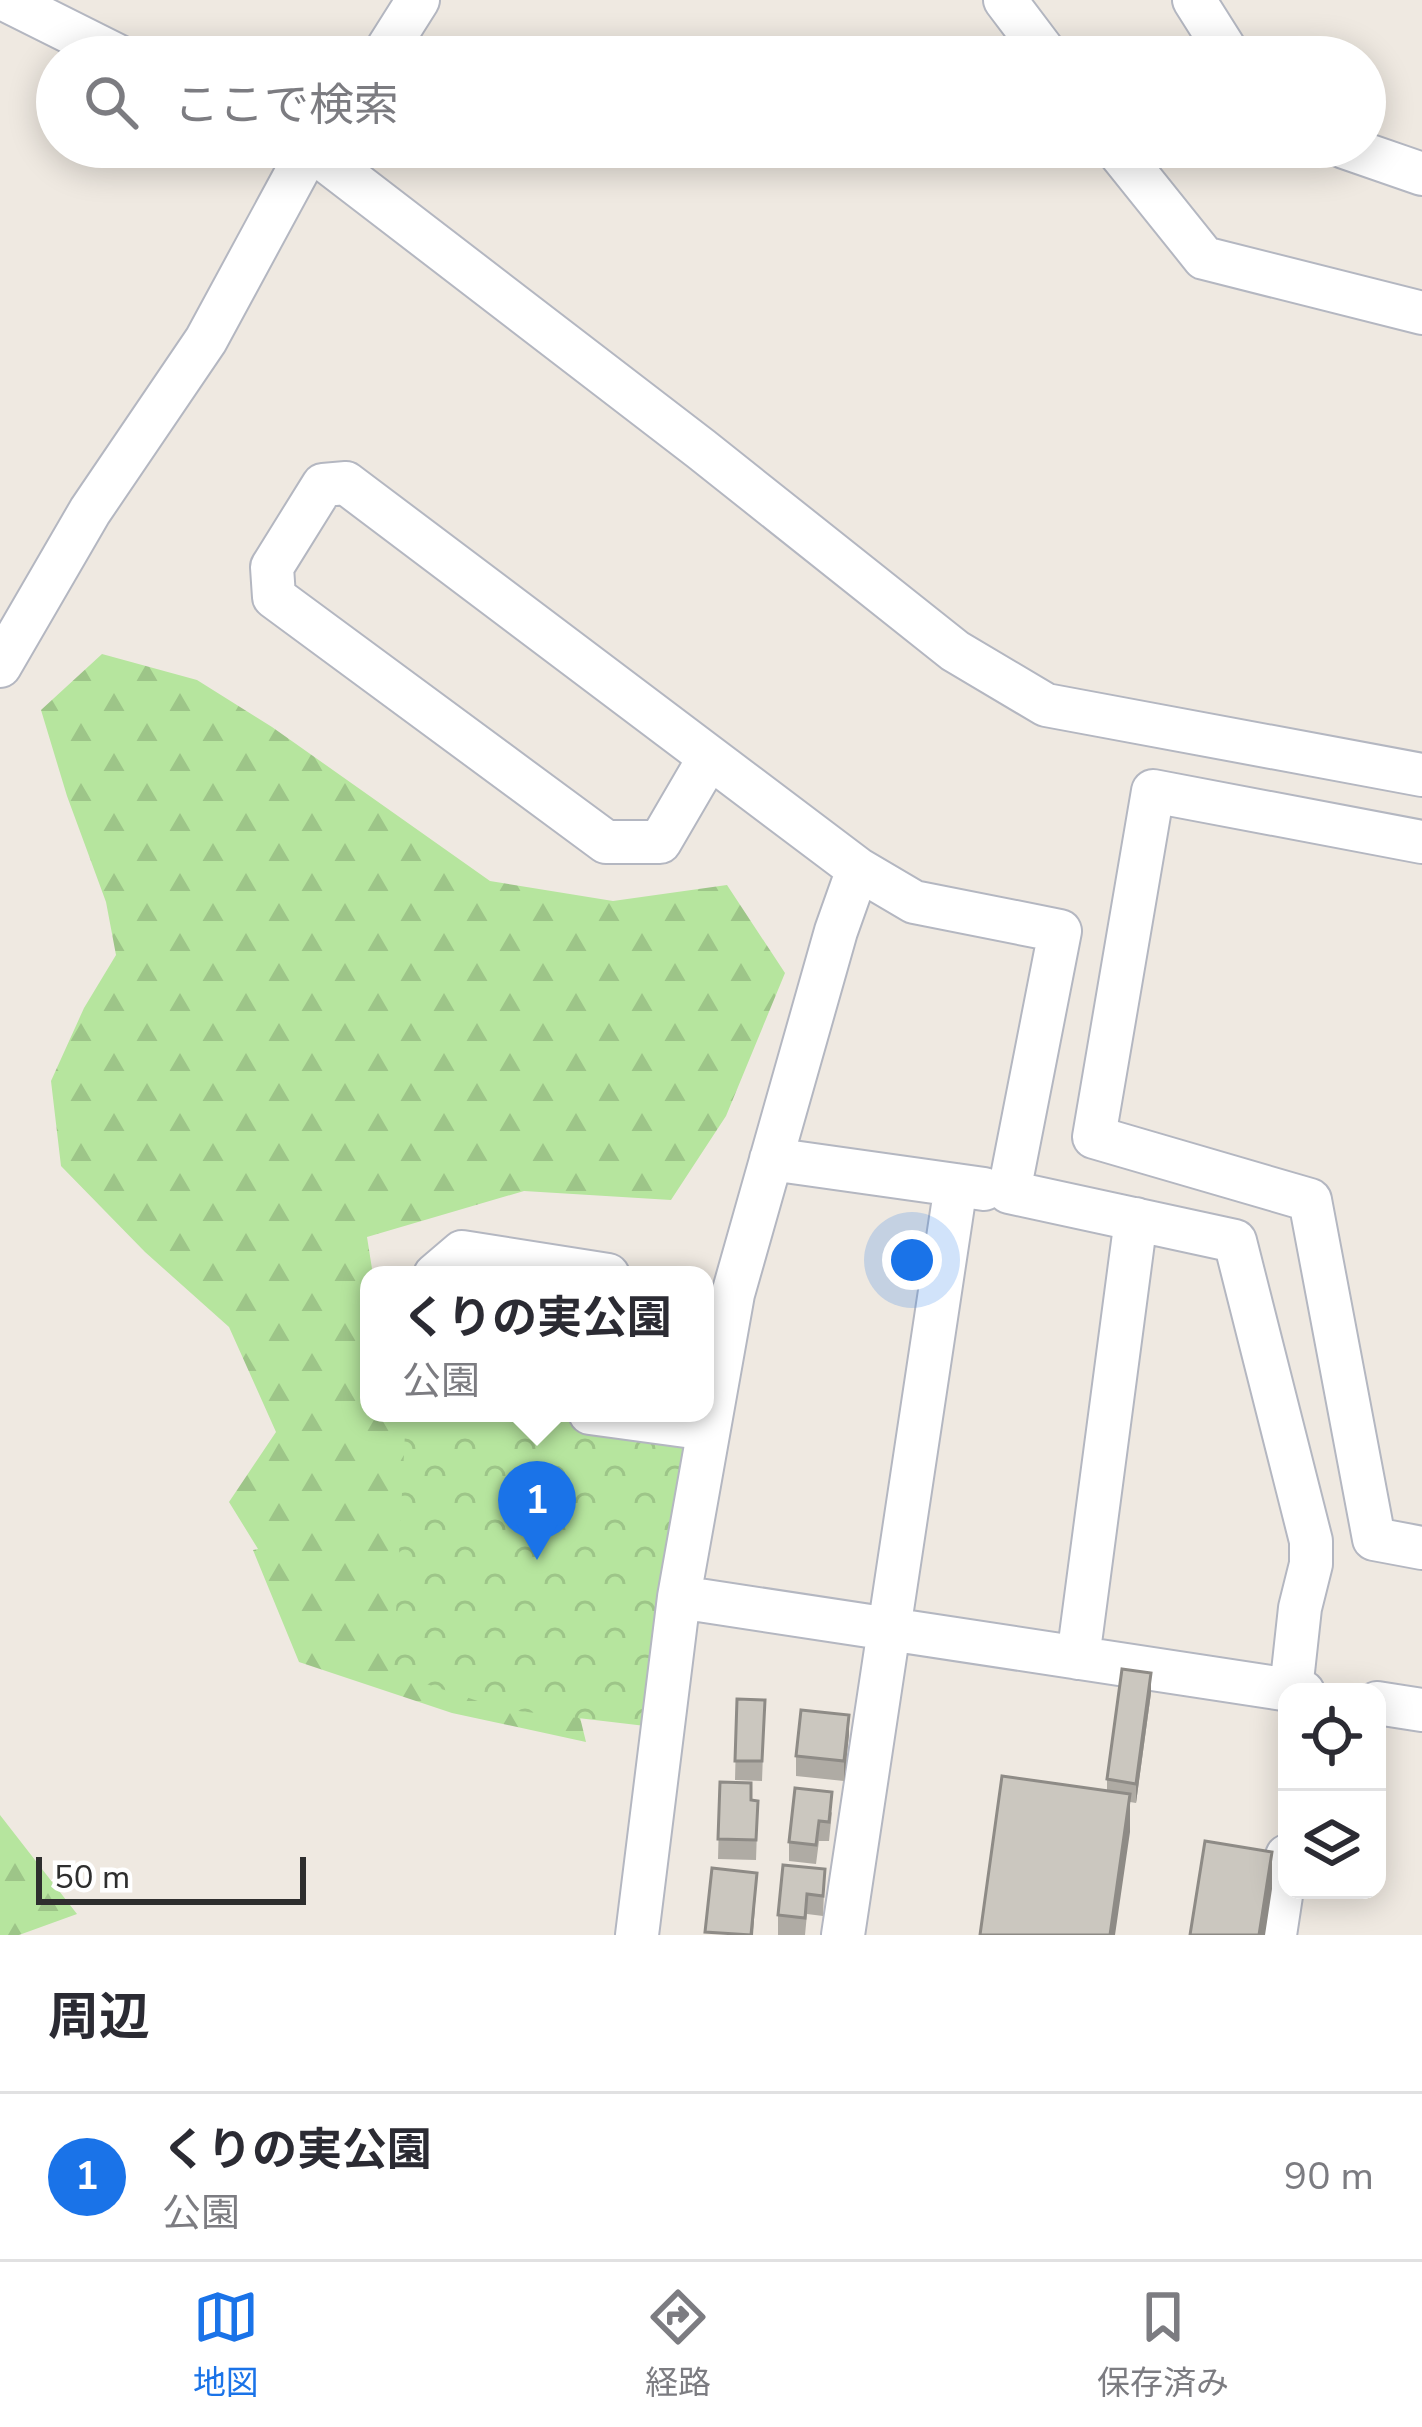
<!DOCTYPE html>
<html lang="ja">
<head>
<meta charset="utf-8">
<style>
	:root { --surface:#fff; --page:#f7f7f7; --text:#2b2b33; --muted:#7c7c81; --line:#e1e1e2; --accent:#1a73e8 }
	body { margin:0; font-family:"Nunito Sans","Noto Sans JP",sans-serif; background:var(--page); color:var(--text) }
	.controls { position:absolute; right:36px; bottom:36px; display:grid; overflow:hidden; border-radius:24px; box-shadow:0 6px 30px #0003 }
	.controls button { width:108px; height:108px; display:grid; place-items:center; padding:0; border:0; border-bottom:3px solid var(--line); background:var(--surface); color:var(--text); font:60px sans-serif }
	.scale { position:absolute; left:36px; bottom:30px; width:270px; box-sizing:border-box; padding-left:12px; border:6px solid #2e2e2e; border-top:0; font-size:33px; line-height:42px; white-space:nowrap; color:#2e2e2e; -webkit-text-stroke:9px #fff; paint-order:stroke }
	.you { position:absolute; left:912px; top:1260px; width:42px; height:42px; margin:-30px; border:9px solid #fff; border-radius:50%; background:#1a73e8; box-shadow:0 0 0 18px #1a73e833 }
	.badge { display:grid; place-items:center; width:78px; height:78px; border-radius:50%; background:var(--accent); color:#fff; font-size:39px; font-weight:700 }
	.pin { position:absolute; translate:-50% -99px; filter:drop-shadow(0 3px 6px #0008) }
	.pin::after { content:''; position:absolute; top:63px; width:42px; height:36px; background:inherit; clip-path:polygon(0 0,100% 0,50% 100%) }
	.popup { position:absolute; left:360px; top:1266px; width:354px; height:156px; box-sizing:border-box; display:grid; place-content:center; border-radius:24px; background:var(--surface); filter:drop-shadow(0 3px 9px #0005); font-size:39px; white-space:nowrap; color:var(--muted) }
	.popup b { font-size:45px; color:var(--text) }
	.popup::after { content:''; position:absolute; left:50%; top:100%; margin-left:-24px; border:24px solid transparent; border-top-color:var(--surface) }
	.list { margin:0; padding:0; list-style:none }
	h2 { display:flex; justify-content:space-between; align-items:center; height:156px; margin:0; padding:0 48px; font-size:51px }
	h2 small { font-size:39px; font-weight:400; color:var(--muted) }
	.list li { display:grid; grid-template-columns:78px 1fr auto; gap:36px; align-items:center; box-sizing:border-box; height:168px; padding:0 48px; border-top:3px solid var(--line) }
	.list b { display:block; font-size:45px; white-space:nowrap }
	.list p { margin:0; font-size:39px; white-space:nowrap; color:var(--muted) }
	.list em { font-size:39px; font-style:normal; color:var(--muted) }
	.icon { flex:none; width:66px; height:66px; fill:none; stroke:currentColor; stroke-width:2; stroke-linecap:round; stroke-linejoin:round }
	.map { position:relative; flex:none; width:1422px; height:1935px; overflow:hidden }
	.search { position:absolute; background:var(--surface); box-shadow:0 6px 30px #0003; left:36px; right:36px; top:36px; height:132px; display:flex; align-items:center; gap:30px; box-sizing:border-box; padding:0 42px; border-radius:66px; color:var(--muted); font-size:45px }
	.sheet { height:324px; background:var(--surface) }
	nav { display:flex; justify-content:space-around; align-items:center; box-sizing:border-box; height:168px; border-top:3px solid var(--line); background:var(--surface); font-size:33px; color:var(--muted) }
	nav a { display:grid; justify-items:center; gap:6px }
	nav .on { color:var(--accent) }
	.map>svg:first-child { display:block }
	.forest { fill:url(#forest-firs) }
	.park { fill:url(#park-crowns) }
	.lines { fill:none; stroke-linecap:round; stroke-linejoin:round }
	.minor-casing { stroke:#b4b7c1; stroke-width:46 }
	.minor { stroke:#fff; stroke-width:42 }
	.wall { fill:#afaba4 }
	.shaded-wall { fill:#8e8b86 }
	.building { fill:#cbc7bf; stroke:#8e8b86; stroke-width:3 }
</style>
</head>
<body>
<div class="map">
<svg width="1422" height="1935" viewBox="0 0 1422 1935">
	<defs>
		<pattern id="forest-firs" width="22" height="20" patternUnits="userSpaceOnUse" patternTransform="scale(3)"><rect width="22" height="20" fill="#b6e59e"/><path d="M5 1l3.5 6h-7zM16 11l3.5 6h-7z" fill="#9dc588"/></pattern>
		<pattern id="park-crowns" width="20" height="18" patternUnits="userSpaceOnUse" patternTransform="scale(3)"><rect width="20" height="18" fill="#b6e59e"/><path d="M2 6a3 3 0 1 1 6 0M12 15a3 3 0 1 1 6 0" fill="none" stroke="#9dc588"/></pattern>
	</defs>
	<rect width="100%" height="100%" fill="#efe9e1"/>
	<path class="forest" d="M102 654 197 680 272 727 490 881 613 901 727 885 785 973 726 1116 671 1200 524 1191 367 1237 373 1275H369V1413H409L550 1594 586 1742 452 1713 299 1662 253 1550 258 1549 229 1502 276 1432 229 1327 145 1252 61 1166 51 1081 84 1008 116 955 106 902 67 796 41 710Z
		M0 1815 77 1914 19 1935H0Z"/>
	<path class="park" d="M406 1413H535L691 1447 654 1727 502 1709 393 1673Z"/>
	<g class="lines">
		<defs>
			<path id="minor" d="M6 0 120 57
				M1005 0 1048 57
				M1194 0 1230 57
				M382 57 418 0
				M308 147 701 449 955 651 1046 705 1422 775
				M1115 147 1204 258 1422 313
				M1344 147 1422 174
				M0 666 90 511 206 340 310 148
				M709 758 660 842H606L274 597 272 567 323 485 346 483 858 869 914 902 1060 931 1009 1192 1235 1241 1311 1541V1564L1300 1608 1291 1690
				M1422 842 1153 791 1094 1137 1310 1200 1374 1539 1422 1548
				M771 1159 984 1189
				M435 1275 462 1252 608 1275
				M590 1413 708 1429
				M679 1597 1303 1692
				M1078 1658 1136 1219
				M1377 1703 1422 1710
				M637 1935 679 1597 733 1294 836 931 858 869
				M843 1935 956 1185
				M1275 1935 1287 1856"/>
		</defs>
		<use href="#minor" class="minor-casing"/>
		<use href="#minor" class="minor"/>
	</g>
	<path class="wall" d="M1151 1693 1136 1803 1130 1802V1832L1107 1791V1779Z
		M737 1699 765 1700 762 1781 735 1780Z
		M849 1734 844 1781 796 1776V1756Z
		M720 1782 751 1800 758 1801 756 1860 718 1859Z
		M832 1812 829 1841H819L816 1864 789 1861V1842Z
		M825 1869 823 1916 807 1914 805 1935H778V1915Z"/>
	<path class="shaded-wall" d="M1151 1673V1693L1136 1803V1784Z
		M849 1715V1734L844 1781V1761Z
		M1130 1794V1832L1115 1935H1110Z
		M1272 1852V1889L1265 1935H1259Z
		M757 1873 753 1935H751Z"/>
	<path class="building" d="M1122 1669 1151 1673 1136 1784 1107 1779Z
		M737 1699 765 1700 762 1761H735Z
		M801 1710 849 1715 844 1761 796 1756Z
		M1002 1776 1130 1794 1110 1935H980Z
		M720 1782 751 1783V1800L758 1801 756 1840 718 1839Z
		M795 1788 832 1792 829 1822 819 1821 816 1845 789 1842Z
		M1205 1841 1272 1852 1259 1935H1190Z
		M783 1865 825 1869 823 1896 807 1894 805 1918 778 1915Z
		M712 1868 757 1873 751 1935 705 1932Z"/>
</svg>
<div class="controls">
<button><svg class="icon" aria-label="locate" viewBox="0 0 24 24"><circle cx="12" cy="12" r="6"/><path d="M12 2v4M12 18v4M2 12h4M18 12h4"/></svg></button>
<button><svg class="icon" aria-label="layers" viewBox="0 0 24 24"><path d="M12 4l9 5-9 5-9-5zM3 14l9 5 9-5"/></svg></button>
</div>
<div class="scale">50 m</div>
<div class="you"></div>
<div class="pin badge" style="left:537px;top:1560px">1</div>
<div class="popup"><b>くりの実公園</b>公園</div>
<div class="search"><svg class="icon" aria-label="search" viewBox="0 0 24 24"><circle cx="10" cy="10" r="6"/><path d="M15 15l6 6"/></svg>ここで検索</div>
</div>
<section class="sheet">
<h2>周辺<small></small></h2>
<ul class="list">
<li><span class="badge">1</span><div><b>くりの実公園</b><p>公園</p></div><em>90 m</em></li>
</ul>
</section>
<nav>
<a class="on"><svg class="icon" aria-label="map" viewBox="0 0 24 24"><path d="M3 6l6-2 6 2 6-2v14l-6 2-6-2-6 2zM9 4v14M15 6v14"/></svg>地図</a>
<a><svg class="icon" aria-label="directions" viewBox="0 0 24 24"><path d="M12 3l9 9-9 9-9-9zM9 14v-3h6M13 9l2 2-2 2"/></svg>経路</a>
<a><svg class="icon" aria-label="saved" viewBox="0 0 24 24"><path d="M7 4h10v16l-5-4-5 4z"/></svg>保存済み</a>
</nav>
</body>
</html>
